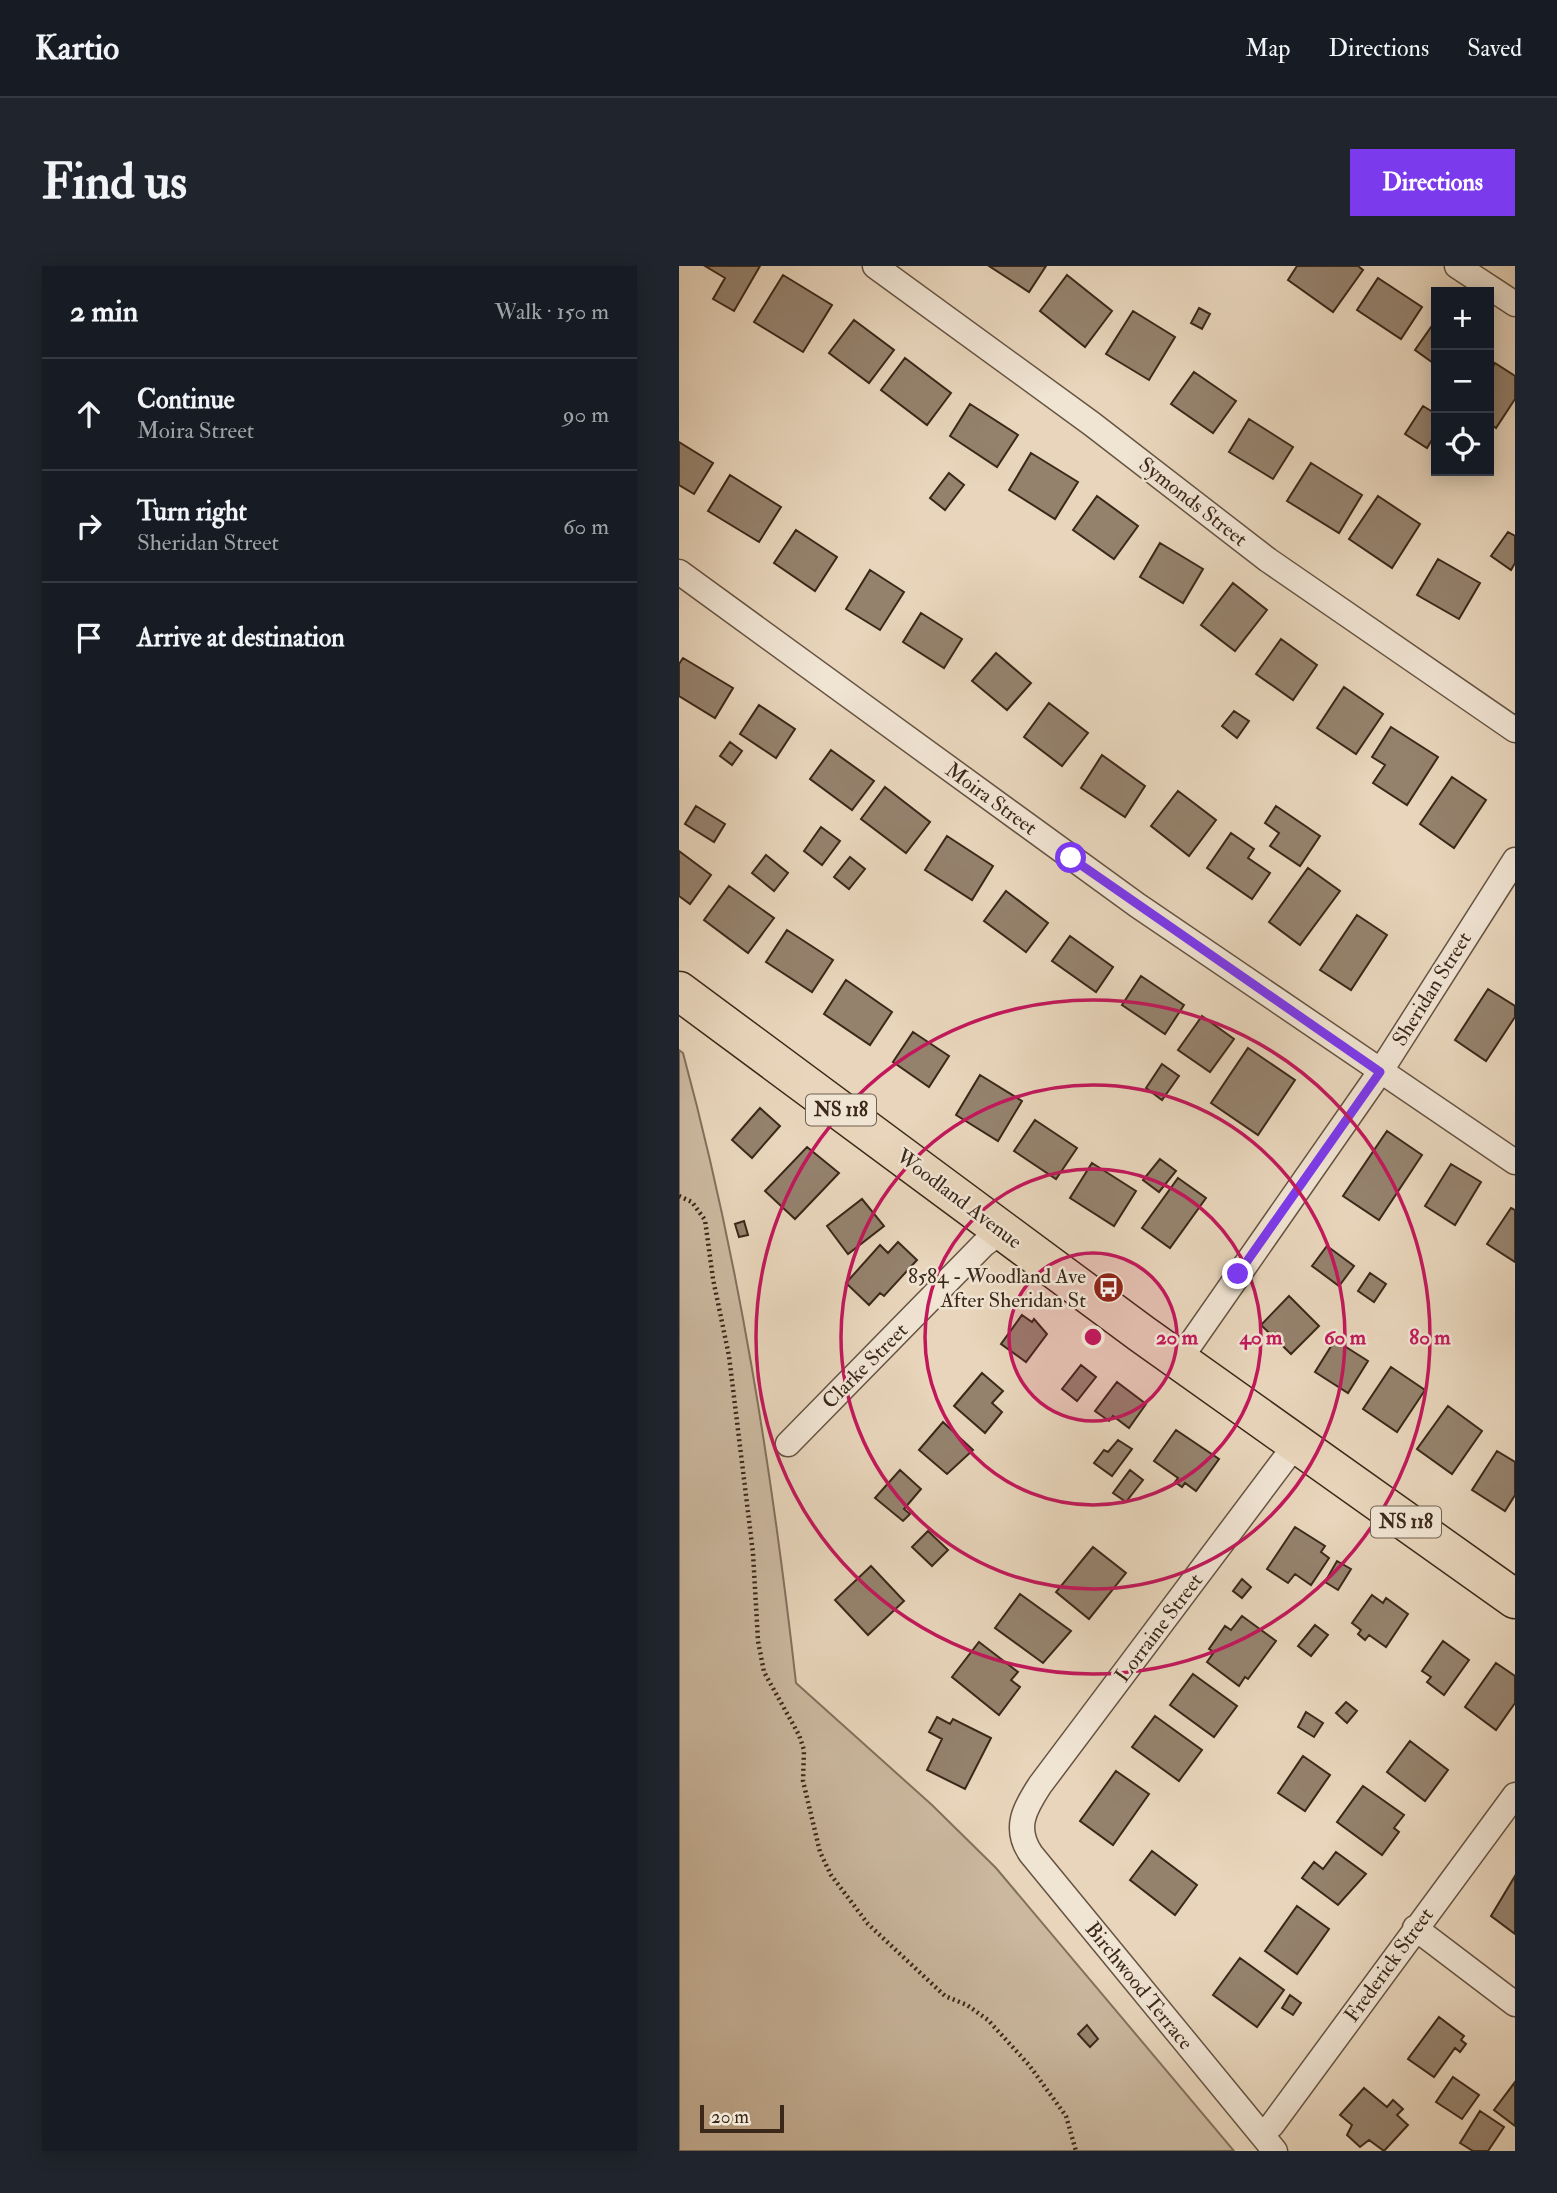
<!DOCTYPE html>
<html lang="en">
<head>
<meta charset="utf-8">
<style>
	:root { --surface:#171b24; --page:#20242c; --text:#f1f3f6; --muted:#9ea1a6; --line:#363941; --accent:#7c3aed }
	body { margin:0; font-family:"IM FELL Double Pica",serif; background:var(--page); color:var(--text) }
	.controls { position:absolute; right:21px; top:21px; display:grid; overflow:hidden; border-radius:0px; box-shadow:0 4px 18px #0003 }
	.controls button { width:63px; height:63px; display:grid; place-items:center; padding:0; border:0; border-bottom:2px solid var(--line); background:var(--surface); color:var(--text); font:35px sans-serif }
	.scale { position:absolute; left:21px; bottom:18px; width:84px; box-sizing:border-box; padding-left:7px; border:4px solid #3b2819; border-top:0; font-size:19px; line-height:24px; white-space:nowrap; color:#3b2819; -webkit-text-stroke:5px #f0e4d3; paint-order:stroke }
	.stop { position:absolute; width:21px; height:21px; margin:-16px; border:5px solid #7c3aed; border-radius:50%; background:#fff }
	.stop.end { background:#7c3aed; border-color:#fff; box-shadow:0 2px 7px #0008 }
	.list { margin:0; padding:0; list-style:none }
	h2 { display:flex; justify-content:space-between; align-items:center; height:91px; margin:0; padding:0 28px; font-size:30px }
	h2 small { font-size:23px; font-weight:400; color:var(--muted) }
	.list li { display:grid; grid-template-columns:46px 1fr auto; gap:21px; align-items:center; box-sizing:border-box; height:112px; padding:0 28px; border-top:2px solid var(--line) }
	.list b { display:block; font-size:26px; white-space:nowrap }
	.list p { margin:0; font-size:23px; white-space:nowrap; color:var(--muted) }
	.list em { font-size:23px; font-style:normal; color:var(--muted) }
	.icon { flex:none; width:38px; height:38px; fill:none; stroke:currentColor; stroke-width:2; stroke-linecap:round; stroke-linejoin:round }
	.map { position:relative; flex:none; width:836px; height:1885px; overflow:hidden; border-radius:0px }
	header { display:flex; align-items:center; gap:42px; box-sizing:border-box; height:98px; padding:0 35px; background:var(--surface); border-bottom:2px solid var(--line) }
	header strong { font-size:33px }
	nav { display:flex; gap:38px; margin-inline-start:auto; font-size:24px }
	.intro { display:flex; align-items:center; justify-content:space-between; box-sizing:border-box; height:168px; padding:0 42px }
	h1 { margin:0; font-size:49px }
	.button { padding:18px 32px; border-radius:0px; background:var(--accent); color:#fff; font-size:24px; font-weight:700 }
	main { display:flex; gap:42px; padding:0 42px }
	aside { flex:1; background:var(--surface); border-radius:0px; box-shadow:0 4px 18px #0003 }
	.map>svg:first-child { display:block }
	.green { fill:#cbb89f; stroke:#83705c; stroke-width:2 }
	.building { fill:#95826d; stroke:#3b2819; stroke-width:2 }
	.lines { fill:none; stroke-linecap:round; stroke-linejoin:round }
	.minor-casing { stroke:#665342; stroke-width:27 }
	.primary-casing { stroke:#3b2819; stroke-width:41 }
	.path { stroke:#3b2819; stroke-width:4.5; stroke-dasharray:2 3.5; stroke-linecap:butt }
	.minor { stroke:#f0e4d3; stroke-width:24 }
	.primary { stroke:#e8d5bb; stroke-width:38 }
	.route { stroke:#7c3aed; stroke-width:9 }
	.ring { fill:none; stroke:#c2185b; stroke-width:3.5 }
	.labels { text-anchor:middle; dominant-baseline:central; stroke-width:5; stroke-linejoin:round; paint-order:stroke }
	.shield { fill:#f0e4d3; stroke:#716051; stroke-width:2 }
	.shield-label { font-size:19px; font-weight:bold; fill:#3b2819 }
	.street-label { font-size:21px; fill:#3b2819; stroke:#f0e4d3 }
	.poi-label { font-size:21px; fill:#3b2819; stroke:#f0e4d3; text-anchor:end }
	.centre { fill:#c2185b; stroke:#f0e4d3; stroke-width:3.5 }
	.ring-label { font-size:21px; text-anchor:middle; font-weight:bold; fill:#c2185b; stroke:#f0e4d3; stroke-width:5; stroke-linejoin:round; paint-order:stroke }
</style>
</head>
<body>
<header>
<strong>Kartio</strong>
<nav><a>Map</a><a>Directions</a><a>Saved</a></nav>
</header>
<div class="intro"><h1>Find us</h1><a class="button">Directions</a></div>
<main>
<aside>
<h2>2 min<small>Walk · 150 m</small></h2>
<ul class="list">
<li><svg class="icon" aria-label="ahead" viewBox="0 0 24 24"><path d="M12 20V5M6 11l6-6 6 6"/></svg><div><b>Continue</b><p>Moira Street</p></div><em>90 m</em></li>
<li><svg class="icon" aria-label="right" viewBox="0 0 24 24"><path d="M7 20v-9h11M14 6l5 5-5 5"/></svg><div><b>Turn right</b><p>Sheridan Street</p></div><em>60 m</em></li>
<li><svg class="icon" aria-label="arrive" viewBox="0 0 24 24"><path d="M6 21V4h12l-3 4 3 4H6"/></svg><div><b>Arrive at destination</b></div></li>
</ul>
</aside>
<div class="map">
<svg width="836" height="1885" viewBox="0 0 836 1885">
	<rect width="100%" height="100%" fill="#e8d5bb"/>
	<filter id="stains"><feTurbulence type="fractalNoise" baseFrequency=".00286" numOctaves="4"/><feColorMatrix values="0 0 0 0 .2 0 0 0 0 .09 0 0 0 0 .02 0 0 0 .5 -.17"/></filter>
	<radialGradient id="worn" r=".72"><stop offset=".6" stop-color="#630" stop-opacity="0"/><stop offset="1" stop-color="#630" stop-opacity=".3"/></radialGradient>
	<path class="green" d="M0 784 4 787C60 993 93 1205 117 1417L253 1539 317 1602 555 1885H0Z"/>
	<path class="building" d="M26 0H81L55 45 34 33 46 12Z
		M310 0H367L350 26Z
		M618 0H679L684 4 654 46 609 14Z
		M104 9 153 39 124 86 75 56Z
		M388 9 433 45 406 81 361 45Z
		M699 12 743 41 722 73 678 44Z
		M520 42 531 48 523 63 512 57Z
		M454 45 496 71 470 114 427 88Z
		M175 54 215 84 190 117 150 87Z
		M757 54V99L736 84Z
		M226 92 272 127 248 159 202 124Z
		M816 97 836 110V133L817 162 810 157V108Z
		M515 106 557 135 534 167 492 138Z
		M291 138 339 169 318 201 271 170Z
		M744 140 757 148V167L748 182 726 168Z
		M570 153 614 181 594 213 550 186Z
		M0 176 34 197 15 228 0 219Z
		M352 187 399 216 376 253 330 224Z
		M632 197 683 229 660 267 608 235Z
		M270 207 285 219 266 244 251 232Z
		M51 209 102 241 80 276 29 245Z
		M418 230 459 260 435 293 394 264Z
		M699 230 741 258 713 302 670 273Z
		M117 264 158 291 136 325 95 297Z
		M829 266 836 270V297L832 304 812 290Z
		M481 277 524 303 504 337 461 311Z
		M759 293 801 317 780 353 738 329Z
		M191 304 225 326 201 364 167 343Z
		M554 317 588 344 556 385 522 359Z
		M242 347 283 373 265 402 224 376Z
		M602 373 638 399 614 434 577 408Z
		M317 387 352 417 328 444 293 415Z
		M4 392 54 422 36 452 0 430V398Z
		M665 421 704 448 677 488 638 462Z
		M370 437 409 467 383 500 345 471Z
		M80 439 116 463 97 492 61 468Z
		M555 445 570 455 558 472 543 460Z
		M712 461 759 491 728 539 694 517 706 499 693 491Z
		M51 476 63 485 53 499 41 490Z
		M152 484 195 515 173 544 131 513Z
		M423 489 466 520 446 551 402 522Z
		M773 511 807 534 775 582 741 558Z
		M206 521 251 556 227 587 182 553Z
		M499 525 537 554 510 590 472 560Z
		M17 540 46 558 35 576 6 558Z
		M597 540 641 570 621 600 591 580 600 567 586 557Z
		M142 561 161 575 143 599 125 585Z
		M552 567 575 583 569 592 591 607 573 633 528 602Z
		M268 570 314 600 293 634 246 604Z
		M0 585 32 609 11 638 0 630Z
		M87 589 109 607 95 625 73 607Z
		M171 591 186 603 170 623 155 611Z
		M629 602 661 625 621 679 590 656Z
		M50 620 95 652 69 687 25 654Z
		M327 625 369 657 347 686 305 655Z
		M678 649 708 669 672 724 641 704Z
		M108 664 154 694 133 726 87 696Z
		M391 670 434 701 417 726 373 695Z
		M462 710 505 739 486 768 443 739Z
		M167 714 213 746 191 779 145 748Z
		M809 723 836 740V751L807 795 776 774Z
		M523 750 555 773 531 806 499 784Z
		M234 766 270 790 250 821 214 796Z
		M569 782 616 814 579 869 532 837Z
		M483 798 500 810 483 834 467 822Z
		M301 809 343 835 319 875 277 849Z
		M81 842 101 860 73 892 53 874Z
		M356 854 398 882 377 913 335 885Z
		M708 865 743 889 700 954 664 930Z
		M128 881 160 907 116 953 86 925Z
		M481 893 497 905 480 926 464 914Z
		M413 897 457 925 435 960 391 932Z
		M772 898 802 916 776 959 746 940Z
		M499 912 527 932 491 982 463 962Z
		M183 933 205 960 169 988 148 960Z
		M832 942 836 944V996L808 978Z
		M65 955 69 969 60 971 56 958Z
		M219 976 238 994 205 1030 201 1027 190 1039 167 1017 201 979 209 987Z
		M648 980 675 1000 660 1020 633 1000Z
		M691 1007 707 1018 695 1036 679 1025Z
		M610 1030 640 1060 612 1088 582 1059Z
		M343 1049 353 1056 355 1053 368 1068 347 1096 322 1078Z
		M656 1074 689 1095 669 1127 636 1106Z
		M402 1099 417 1111 398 1135 383 1123Z
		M712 1101 746 1124 718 1166 684 1143Z
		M303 1107 324 1125 313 1137 323 1146 306 1167 275 1140Z
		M438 1116 467 1138 450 1162 434 1150 430 1155 416 1145Z
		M769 1140 803 1165 773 1208 738 1183Z
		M264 1156 294 1184 268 1208 240 1184Z
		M497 1164 540 1193 517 1225 506 1217 503 1221 496 1216 499 1212 475 1195Z
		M439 1174 453 1183 433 1210 415 1197 425 1184 429 1186Z
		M818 1185 836 1196V1229L826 1245 793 1224Z
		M221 1204 242 1223 225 1243 231 1248 224 1255 196 1232Z
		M451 1204 464 1214 447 1236 434 1227Z
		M616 1261 646 1280 642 1286 650 1292 632 1319 616 1308 609 1317 588 1303Z
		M249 1265 269 1284 253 1300 233 1281Z
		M414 1281 447 1307 410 1353 377 1326Z
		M658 1295 672 1303 659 1324 646 1316Z
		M192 1300 225 1335 189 1369 156 1334Z
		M563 1313 572 1321 563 1332 554 1325Z
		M341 1328 392 1365 364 1397 316 1362Z
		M693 1329 704 1337 707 1332 729 1348 707 1381 690 1369 686 1374 679 1368 682 1364 673 1357Z
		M563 1350 597 1375 569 1413 566 1411 560 1420 528 1396 535 1386 530 1383 546 1360 552 1364Z
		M636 1359 649 1369 632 1390 619 1380Z
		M764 1375 790 1394 765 1429 748 1416 752 1411 743 1405Z
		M300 1376 339 1406 332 1414 341 1421 320 1449 273 1411Z
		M817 1397 836 1410V1437L817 1464 786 1441Z
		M514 1408 558 1440 535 1471 491 1439Z
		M667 1436 678 1445 668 1457 657 1447Z
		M627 1446 644 1457 635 1471 619 1461Z
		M476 1450 523 1484 500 1515 453 1481Z
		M258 1451 271 1458 274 1453 312 1472 286 1523 248 1504 263 1473 250 1466Z
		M731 1475 769 1504 746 1535 708 1506Z
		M624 1490 651 1509 626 1545 599 1527Z
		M437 1505 470 1528 434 1579 401 1555Z
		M684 1520 725 1549 715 1562 720 1566 703 1589 658 1556Z
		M473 1585 518 1619 496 1649 451 1614Z
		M657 1586 687 1608 659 1639 623 1612 635 1596 644 1603Z
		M836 1610V1668L812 1650Z
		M618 1640 650 1663 618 1708 586 1685Z
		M561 1692 605 1724 578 1761 534 1729Z
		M611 1729 622 1737 614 1749 603 1742Z
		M760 1751 785 1770 782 1774 787 1778 781 1786 776 1782 755 1811 729 1793Z
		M408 1759 419 1773 411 1781 399 1768Z
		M774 1811 800 1829 783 1853 757 1836Z
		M836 1816V1860L815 1844Z
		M685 1822 708 1841 714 1834 724 1843 718 1849 729 1859 705 1885 690 1874 681 1881 668 1869 673 1859 661 1849Z
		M801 1845 825 1861 809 1885H794L781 1877Z"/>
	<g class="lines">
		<defs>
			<path id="minor" d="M196 0 413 158 589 294 836 464
				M778 0 836 38
				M0 306 458 639 836 896
				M501 1093 701 806 836 594
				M109 1178 304 979 323 965
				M736 1662 836 1738
				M582 1868 593 1859 836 1529
				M596 1885 352 1588C334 1562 346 1542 361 1519L617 1178"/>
			<path id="primary" d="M0 725 463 1068 836 1333"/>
		</defs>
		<use href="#minor" class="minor-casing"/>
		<use href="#primary" class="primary-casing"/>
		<path class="path" d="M0 930 13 936 26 954 34 1013 50 1090 74 1287 79 1375 85 1406 120 1469 125 1484 124 1515 141 1586 152 1609 189 1658 266 1730 288 1739 309 1754 350 1799 387 1850 397 1885"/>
		<use href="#minor" class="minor"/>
		<use href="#primary" class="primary"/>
	</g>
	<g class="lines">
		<path class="route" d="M392 592 701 806 559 1008"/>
	</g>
	<circle cx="414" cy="1071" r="84" fill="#c2185b" fill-opacity=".12"/>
	<g class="ring">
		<circle cx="414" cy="1071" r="84"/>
		<circle cx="414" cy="1071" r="168"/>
		<circle cx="414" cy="1071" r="252"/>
		<circle cx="414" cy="1071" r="337"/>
	</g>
	<defs>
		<symbol id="bus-disc" viewBox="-11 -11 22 22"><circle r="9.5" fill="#8f2418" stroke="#f0e4d3"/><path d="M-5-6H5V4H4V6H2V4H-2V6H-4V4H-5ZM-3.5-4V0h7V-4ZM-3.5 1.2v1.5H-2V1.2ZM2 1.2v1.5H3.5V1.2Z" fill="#fff"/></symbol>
	</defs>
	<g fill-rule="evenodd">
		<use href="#bus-disc" x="412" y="1004" width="35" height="35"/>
	</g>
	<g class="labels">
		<g class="shield">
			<rect x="127" y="828.5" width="70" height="31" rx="5"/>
			<rect x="692" y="1240.5" width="70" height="31" rx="5"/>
		</g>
		<g class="shield-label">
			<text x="162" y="844">NS 118</text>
			<text x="727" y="1256">NS 118</text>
		</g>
		<g class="street-label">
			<text transform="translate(514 236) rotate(38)">Symonds Street</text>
			<text transform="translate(312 533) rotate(36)">Moira Street</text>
			<text transform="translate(753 723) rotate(-58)">Sheridan Street</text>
			<text transform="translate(280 933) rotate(37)">Woodland Avenue</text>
			<text transform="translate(186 1100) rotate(-45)">Clarke Street</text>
			<text transform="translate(480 1362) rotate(-53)">Lorraine Street</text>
			<text transform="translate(710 1699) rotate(-54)">Frederick Street</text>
			<text transform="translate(460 1720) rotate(51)">Birchwood Terrace</text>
		</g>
		<g class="poi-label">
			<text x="407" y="1010">8584 - Woodland Ave<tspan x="407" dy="24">After Sheridan St</tspan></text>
		</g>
	</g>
	<circle cx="414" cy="1071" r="10" class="centre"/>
	<g class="ring-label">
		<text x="498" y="1078">20 m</text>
		<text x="582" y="1078">40 m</text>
		<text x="666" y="1078">60 m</text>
		<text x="751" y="1078">80 m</text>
	</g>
	<rect width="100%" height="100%" filter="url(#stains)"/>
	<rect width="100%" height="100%" fill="url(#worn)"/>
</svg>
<div class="controls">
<button>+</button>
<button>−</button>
<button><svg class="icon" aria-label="locate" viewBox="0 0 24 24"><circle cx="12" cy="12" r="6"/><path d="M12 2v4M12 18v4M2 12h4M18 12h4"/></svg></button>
</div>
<div class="scale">20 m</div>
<div class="stop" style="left:392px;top:592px"></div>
<div class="stop end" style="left:559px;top:1008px"></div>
</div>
</main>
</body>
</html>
